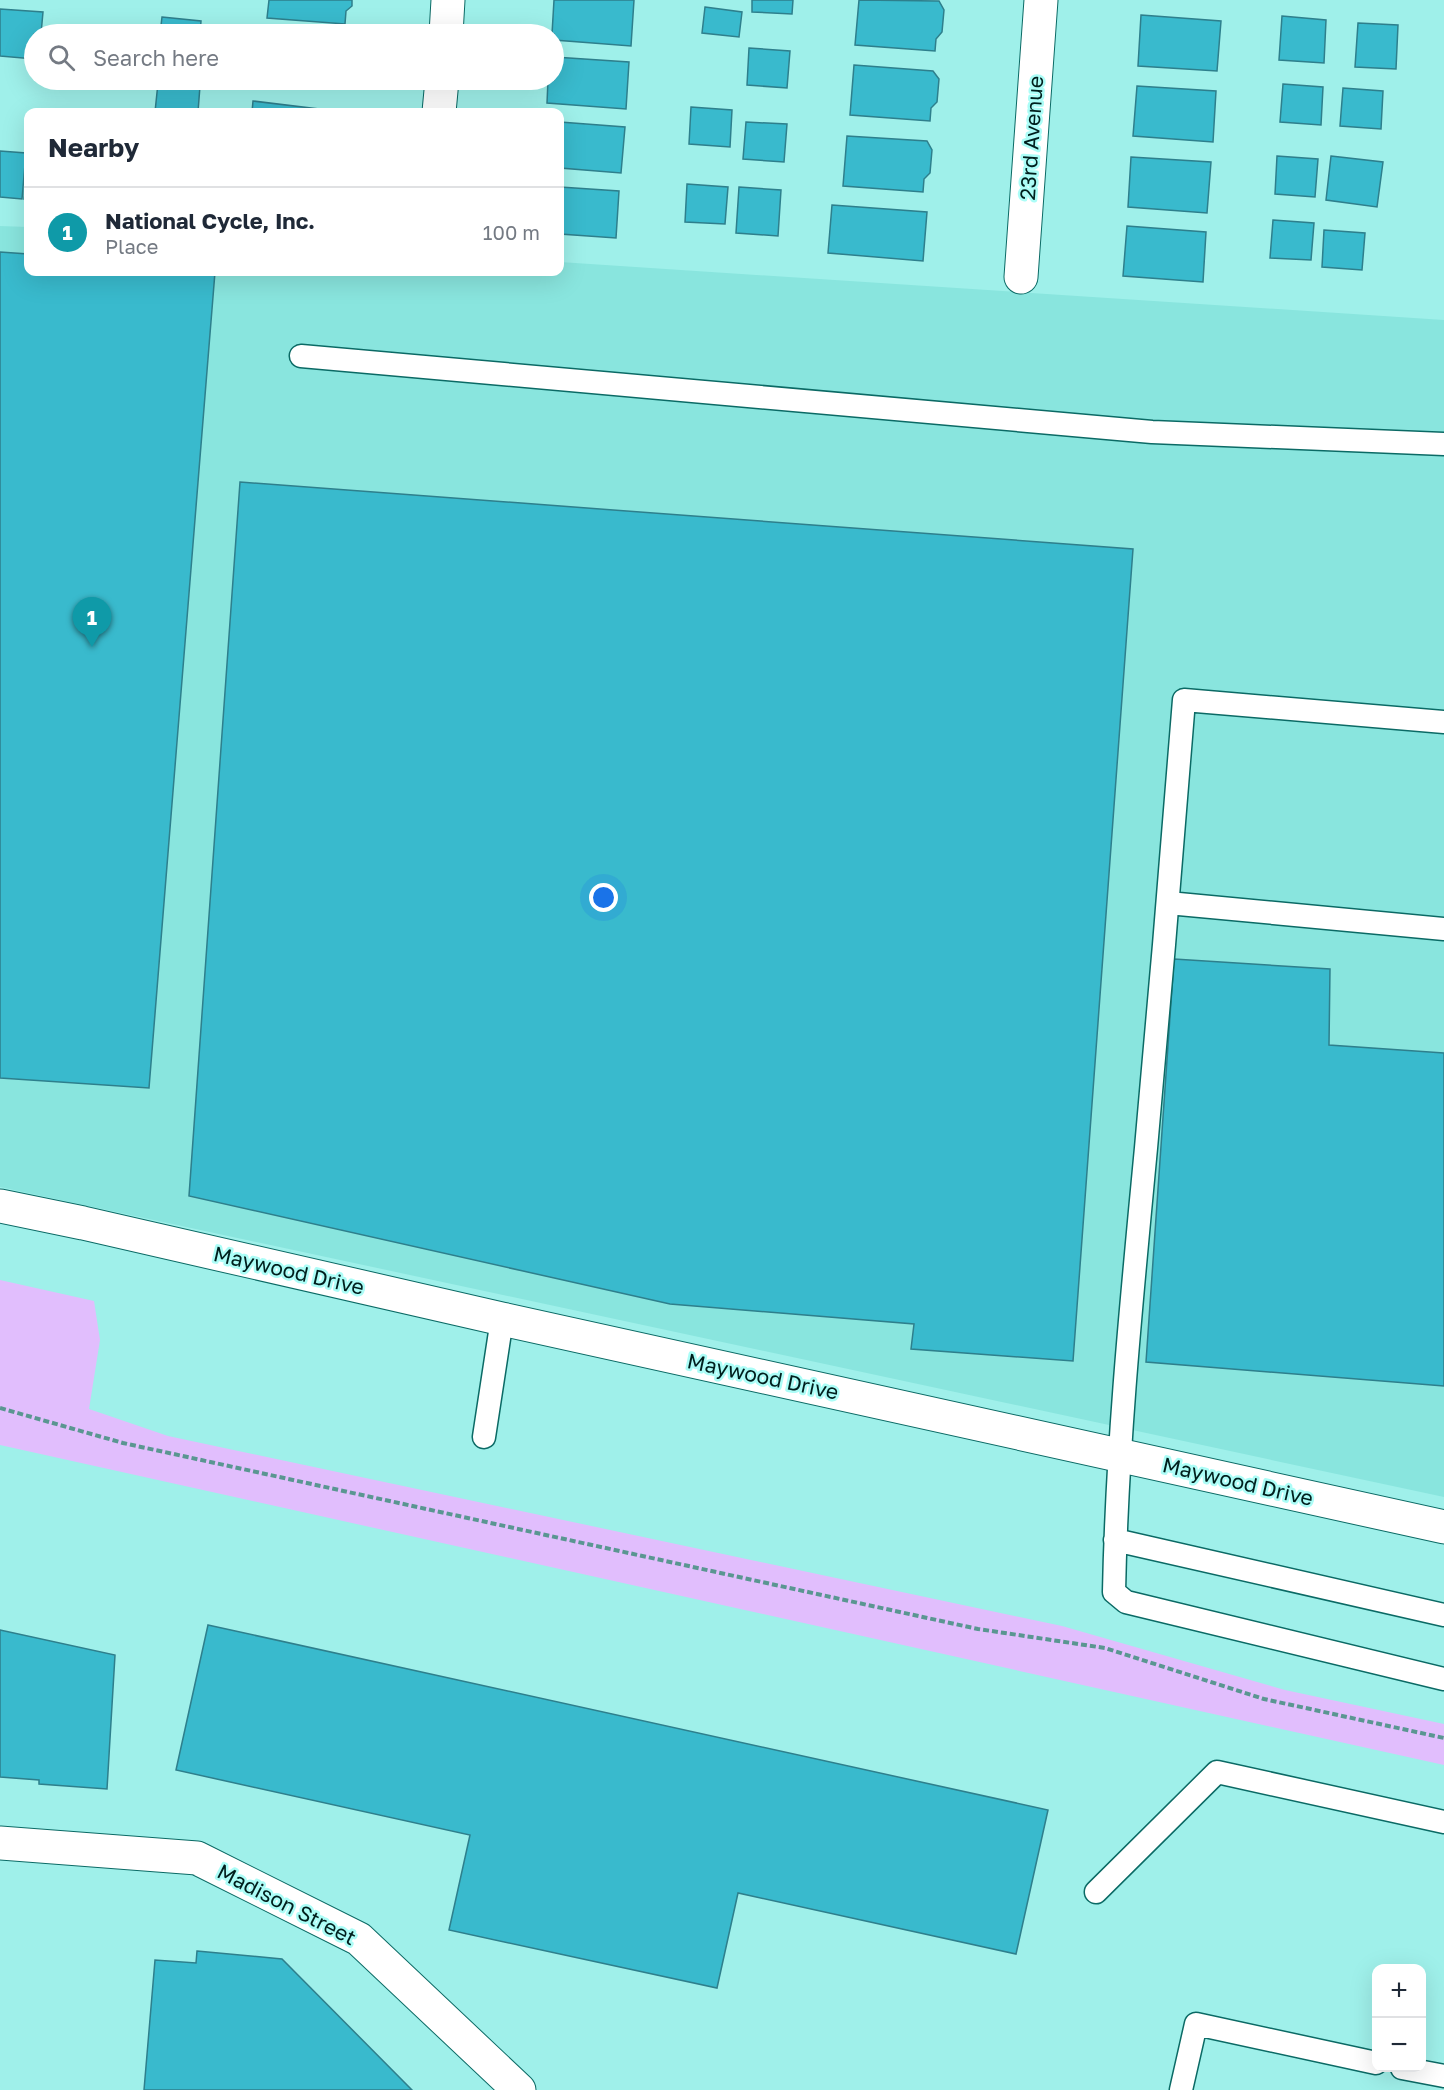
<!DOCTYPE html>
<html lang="en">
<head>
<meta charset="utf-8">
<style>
	:root { --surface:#fff; --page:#f6f6f7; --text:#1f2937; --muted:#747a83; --line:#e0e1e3; --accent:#0b8043 }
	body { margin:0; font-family:"Golos Text",sans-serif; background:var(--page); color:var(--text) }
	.controls { position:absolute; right:18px; bottom:18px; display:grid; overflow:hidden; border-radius:12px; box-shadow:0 6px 24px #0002 }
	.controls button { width:54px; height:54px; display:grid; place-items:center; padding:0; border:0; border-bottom:2px solid var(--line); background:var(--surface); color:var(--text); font:30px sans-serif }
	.you { position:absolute; left:604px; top:898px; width:21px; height:21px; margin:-15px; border:4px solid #fff; border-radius:50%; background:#1a73e8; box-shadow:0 0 0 9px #1a73e833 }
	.badge { display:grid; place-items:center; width:39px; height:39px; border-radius:50%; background:var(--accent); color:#fff; font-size:20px; font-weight:700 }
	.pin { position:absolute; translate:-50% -50px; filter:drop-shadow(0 2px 3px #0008) }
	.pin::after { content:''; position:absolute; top:32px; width:21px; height:18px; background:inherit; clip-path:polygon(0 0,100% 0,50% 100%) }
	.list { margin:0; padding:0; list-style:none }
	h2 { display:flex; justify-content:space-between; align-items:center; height:78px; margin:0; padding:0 24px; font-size:26px }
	h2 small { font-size:20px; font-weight:400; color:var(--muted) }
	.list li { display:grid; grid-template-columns:39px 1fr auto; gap:18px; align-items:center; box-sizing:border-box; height:90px; padding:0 24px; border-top:2px solid var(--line) }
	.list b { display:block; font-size:22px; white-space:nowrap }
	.list p { margin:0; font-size:20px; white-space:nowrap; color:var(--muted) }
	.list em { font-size:20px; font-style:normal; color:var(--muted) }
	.icon { flex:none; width:33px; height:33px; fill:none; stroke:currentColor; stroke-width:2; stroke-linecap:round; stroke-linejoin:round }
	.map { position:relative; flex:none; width:1444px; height:2090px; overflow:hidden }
	.search { position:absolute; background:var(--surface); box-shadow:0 6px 24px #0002; left:24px; top:24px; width:540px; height:66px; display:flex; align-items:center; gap:15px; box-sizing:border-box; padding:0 21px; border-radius:33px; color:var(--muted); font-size:22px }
	.panel { position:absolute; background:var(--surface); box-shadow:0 6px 24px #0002; left:24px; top:108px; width:540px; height:168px; border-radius:12px }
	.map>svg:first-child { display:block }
	.built { fill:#89e5de }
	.green { fill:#e1befd }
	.building { fill:#39bacd; stroke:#2e7f8c; stroke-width:1.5 }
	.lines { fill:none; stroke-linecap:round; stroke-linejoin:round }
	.service-casing { stroke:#0b6a65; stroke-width:25 }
	.minor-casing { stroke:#0b6a65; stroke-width:35 }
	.tertiary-casing { stroke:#0b6a65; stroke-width:35 }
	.secondary-casing { stroke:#0b6a65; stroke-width:35 }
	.path { stroke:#5a9691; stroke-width:4; stroke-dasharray:6 3; stroke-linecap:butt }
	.service { stroke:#fff; stroke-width:22 }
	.minor { stroke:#fff; stroke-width:33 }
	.tertiary { stroke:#fff; stroke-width:33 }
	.secondary { stroke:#fff; stroke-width:33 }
	.labels { text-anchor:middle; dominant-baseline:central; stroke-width:5; stroke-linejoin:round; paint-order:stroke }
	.street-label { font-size:21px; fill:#001f1d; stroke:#acfdf7 }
</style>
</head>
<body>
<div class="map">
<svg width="1444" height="2090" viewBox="0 0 1444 2090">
	<rect width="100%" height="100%" fill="#9ff0ea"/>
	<path class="built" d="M0 226 28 227V272H560V262L1444 320V1497L0 1187Z"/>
	<path class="green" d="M0 1280 94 1301 100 1340 89 1409 168 1436 1062 1626 1285 1690 1444 1724V1765L0 1445Z"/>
	<path class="building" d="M269 0H352V6L346 11 345 24 267 18Z
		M554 0H634L631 46 554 40V34H552Z
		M752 0H793L792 14 752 12Z
		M859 0 939 1 944 10 942 32 936 39 935 51 855 45Z
		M705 7 742 12 739 37 702 33Z
		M0 9 43 12 41 34H34V59L0 56Z
		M1141 15 1221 21 1217 71 1138 66Z
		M1282 16 1326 20 1324 63 1279 60Z
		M162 17 201 21 200 34H160Z
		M1358 23 1398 25 1396 69 1355 67Z
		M749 48 790 51 787 88 747 85Z
		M554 57 629 62 626 109 547 103 548 80H554Z
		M854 65 933 71 939 79 937 102 931 108 930 121 850 115Z
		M262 80H340L339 89 262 84Z
		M158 83 200 86 198 112H155Z
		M1283 84 1323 87 1321 125 1280 122Z
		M1137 86 1216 91 1213 142 1133 136Z
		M1343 88 1383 91 1381 129 1340 126Z
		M253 101 344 112H252Z
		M691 107 732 110 730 147 689 144Z
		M560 122 625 127 621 173 560 168Z
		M746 122 787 124 784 162 743 159Z
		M847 136 927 141 932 150 930 173 924 179 923 192 843 186Z
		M0 151 26 153 22 199 0 197Z
		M1277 156 1318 159 1315 197 1275 194Z
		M1331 156 1383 162 1377 207 1326 200Z
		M1131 157 1211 162 1207 213 1128 207Z
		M26 166H28V199H24Z
		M687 184 728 187 725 224 685 222Z
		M560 187 619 191 616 238 560 234Z
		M739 187 781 190 778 236 736 233Z
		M832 205 927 212 923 261 828 253Z
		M1273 220 1314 223 1311 260 1270 258Z
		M1127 226 1206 232 1203 282 1123 276Z
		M1324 230 1365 233 1362 270 1322 267Z
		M0 252 28 254V272H215L149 1088 0 1078Z
		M240 482 1133 549 1073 1361 911 1349 914 1324 670 1304 189 1196Z
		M1174 959 1330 969 1329 1045 1444 1053V1386L1146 1362Z
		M208 1625 1048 1810 1016 1954 738 1893 717 1988 449 1930 470 1835 176 1770Z
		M0 1630 115 1655 107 1789 39 1784V1780L0 1777Z
		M197 1951 282 1959 412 2090H144L155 1960 196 1963Z"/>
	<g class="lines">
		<defs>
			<path id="service" d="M301 356 1152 432 1444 444
				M1444 722 1184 700C1172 849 1160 999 1146 1148 1132 1296 1117 1443 1114 1592L1126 1602 1444 1679
				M1168 903 1444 929
				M484 1437 502 1319
				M1115 1540 1444 1615
				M1096 1892 1217 1772 1444 1822
				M1402 2068 1444 2076
				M1181 2090 1196 2024 1376 2063"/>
			<path id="minor" d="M446 34 448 0
				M439 112 442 80
				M1021 277 1041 0"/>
			<path id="tertiary" d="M0 1206 83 1223 502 1319 1444 1527"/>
			<path id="secondary" d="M0 1843 197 1858 359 1939 519 2090"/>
		</defs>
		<use href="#service" class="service-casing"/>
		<use href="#minor" class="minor-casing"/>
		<use href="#tertiary" class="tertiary-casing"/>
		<use href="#secondary" class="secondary-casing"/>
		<path class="path" d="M0 1408 123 1443 978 1629 1105 1648 1264 1699 1444 1738"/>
		<use href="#service" class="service"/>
		<use href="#minor" class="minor"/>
		<use href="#tertiary" class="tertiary"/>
		<use href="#secondary" class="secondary"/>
	</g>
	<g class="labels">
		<g class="street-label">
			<text transform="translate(1031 138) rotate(-86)">23rd Avenue</text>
			<text transform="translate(289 1270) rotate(13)">Maywood Drive</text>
			<text transform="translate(763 1376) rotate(12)">Maywood Drive</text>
			<text transform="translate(1238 1481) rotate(13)">Maywood Drive</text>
			<text transform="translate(287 1904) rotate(27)">Madison Street</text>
		</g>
	</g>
</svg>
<div class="controls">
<button>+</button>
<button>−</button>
</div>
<div class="you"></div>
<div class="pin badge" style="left:92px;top:647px;background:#0f9aa8">1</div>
<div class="search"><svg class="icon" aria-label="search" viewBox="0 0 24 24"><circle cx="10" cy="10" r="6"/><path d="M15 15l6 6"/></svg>Search here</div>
<section class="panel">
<h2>Nearby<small></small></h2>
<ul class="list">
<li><span class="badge" style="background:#0f9aa8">1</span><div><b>National Cycle, Inc.</b><p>Place</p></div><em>100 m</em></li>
</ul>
</section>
</div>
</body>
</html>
